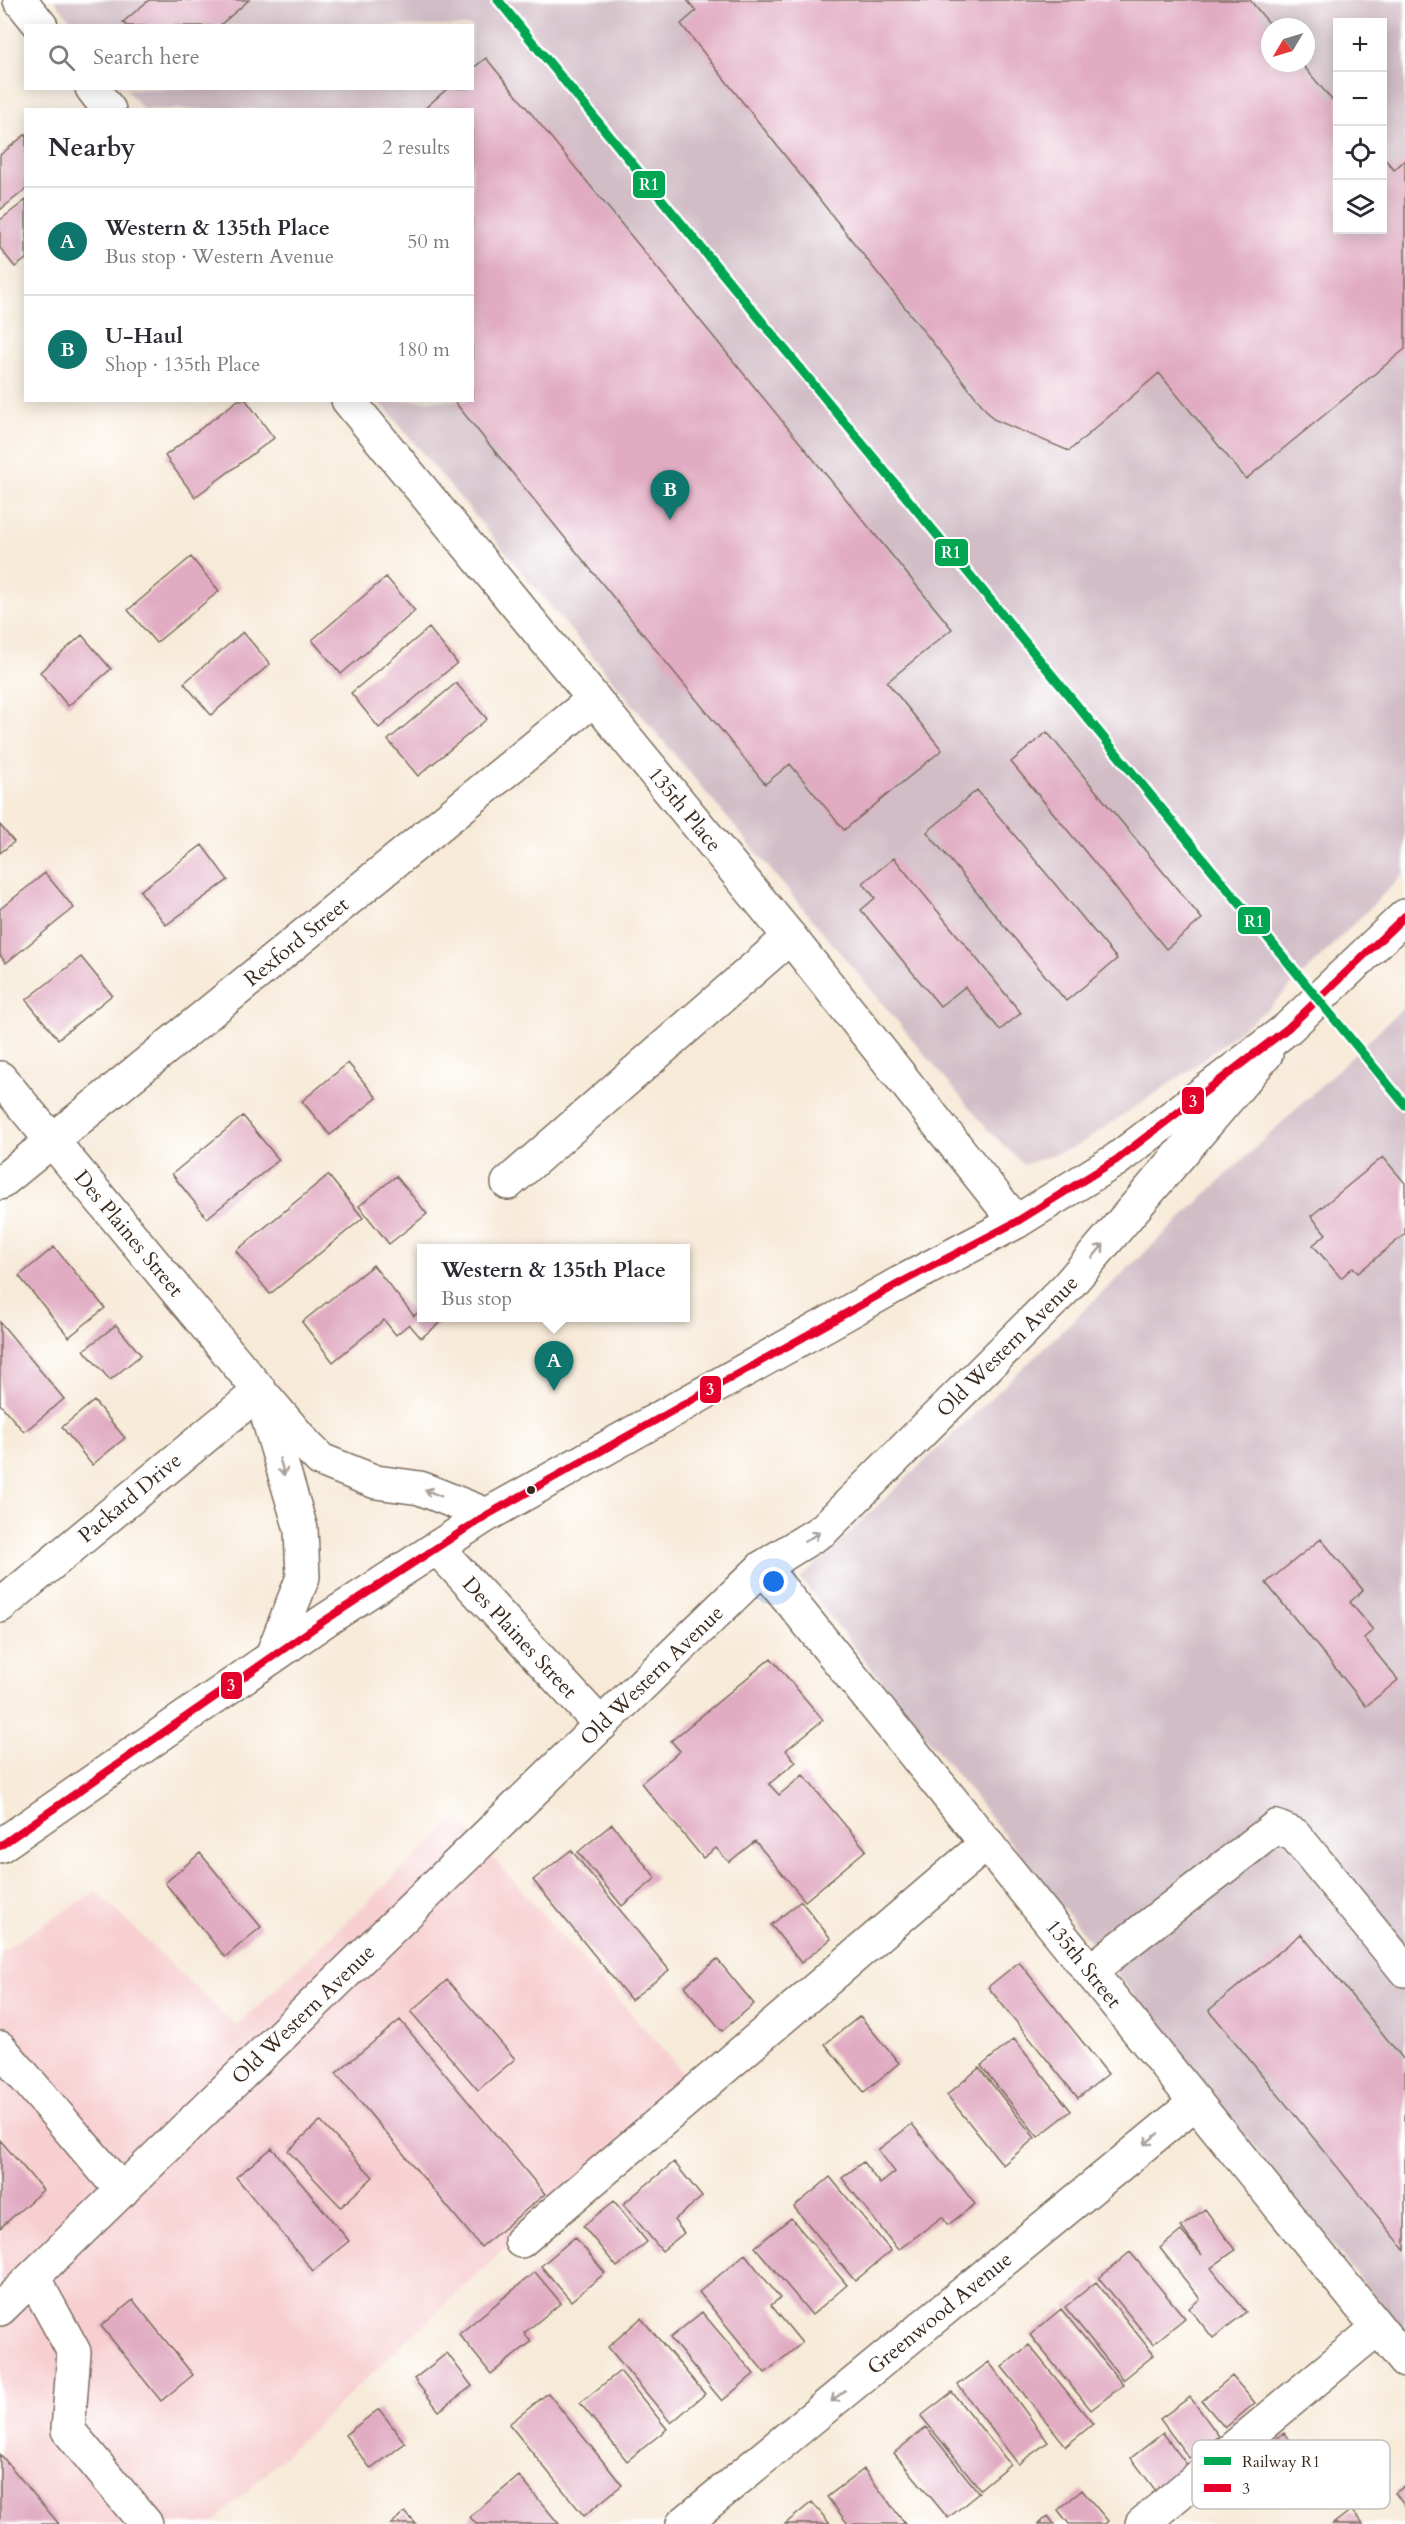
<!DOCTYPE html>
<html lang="en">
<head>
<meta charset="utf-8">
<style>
	:root { --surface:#fff; --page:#f2f2f3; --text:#2b2b33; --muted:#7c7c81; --line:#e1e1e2; --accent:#0f766e }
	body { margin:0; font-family:Cardo,serif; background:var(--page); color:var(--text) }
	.controls { position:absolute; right:18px; top:18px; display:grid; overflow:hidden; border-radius:0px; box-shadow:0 3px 15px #0003 }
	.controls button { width:54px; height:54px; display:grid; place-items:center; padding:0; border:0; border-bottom:2px solid var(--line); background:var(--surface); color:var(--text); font:30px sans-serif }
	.compass { position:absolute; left:1261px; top:18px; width:54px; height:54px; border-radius:50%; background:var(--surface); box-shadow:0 3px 15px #0003; rotate:232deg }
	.you { position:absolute; left:774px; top:1582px; width:21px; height:21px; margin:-15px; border:4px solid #fff; border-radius:50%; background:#1a73e8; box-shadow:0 0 0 9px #1a73e833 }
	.badge { display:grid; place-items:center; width:39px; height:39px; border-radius:50%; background:var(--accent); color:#fff; font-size:20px; font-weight:700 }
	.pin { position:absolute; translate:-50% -50px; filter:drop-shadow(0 2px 3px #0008) }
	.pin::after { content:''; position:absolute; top:32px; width:21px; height:18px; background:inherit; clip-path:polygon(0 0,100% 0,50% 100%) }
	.popup { position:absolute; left:417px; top:1244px; width:273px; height:78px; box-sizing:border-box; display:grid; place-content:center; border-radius:0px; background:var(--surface); filter:drop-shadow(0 2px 4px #0005); font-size:20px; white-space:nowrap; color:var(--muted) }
	.popup b { font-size:22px; color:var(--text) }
	.popup::after { content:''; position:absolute; left:50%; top:100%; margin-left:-12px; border:12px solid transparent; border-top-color:var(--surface) }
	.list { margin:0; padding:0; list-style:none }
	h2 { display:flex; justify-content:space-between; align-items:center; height:78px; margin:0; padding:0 24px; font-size:26px }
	h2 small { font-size:20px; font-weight:400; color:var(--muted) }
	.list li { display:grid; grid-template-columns:39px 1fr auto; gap:18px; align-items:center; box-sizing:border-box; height:108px; padding:0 24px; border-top:2px solid var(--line) }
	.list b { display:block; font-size:22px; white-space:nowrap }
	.list p { margin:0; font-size:20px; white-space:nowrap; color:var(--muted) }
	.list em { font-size:20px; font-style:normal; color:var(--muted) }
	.icon { flex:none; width:33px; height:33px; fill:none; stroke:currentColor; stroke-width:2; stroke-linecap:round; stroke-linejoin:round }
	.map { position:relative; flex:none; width:1405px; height:2524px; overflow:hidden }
	.search { position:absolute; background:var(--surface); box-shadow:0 3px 15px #0003; left:24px; top:24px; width:450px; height:66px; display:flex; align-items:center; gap:15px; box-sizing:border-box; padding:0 21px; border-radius:0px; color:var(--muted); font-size:22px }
	.panel { position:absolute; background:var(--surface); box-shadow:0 3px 15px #0003; left:24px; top:108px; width:450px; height:294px; border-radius:0px }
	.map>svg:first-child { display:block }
	.built { fill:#f7cfd1 }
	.industrial { fill:#d2bdc6; fill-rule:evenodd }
	.building { fill:#e1acc2 }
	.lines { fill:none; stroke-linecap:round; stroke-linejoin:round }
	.minor-casing { stroke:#7d6d5f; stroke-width:36 }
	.major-casing { stroke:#7d6d5f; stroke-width:36 }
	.minor { stroke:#fff; stroke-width:33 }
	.major { stroke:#fff; stroke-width:33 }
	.bus-1-casing { stroke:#fff; stroke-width:12 }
	.bus-1 { stroke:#e4002b; stroke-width:8 }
	.rail-1-casing { stroke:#fff; stroke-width:14 }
	.rail-1 { stroke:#00a651; stroke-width:9 }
	.oneway { stroke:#a79f9a }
	.bus-dot { fill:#3b2a1e; stroke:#fff; stroke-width:2 }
	.labels { text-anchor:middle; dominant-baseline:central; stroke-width:6; stroke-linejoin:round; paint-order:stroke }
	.street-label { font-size:21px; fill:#3b2a1e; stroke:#fff }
	.key { fill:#fff; stroke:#c4bfbc; stroke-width:1.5 }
	.key-label { font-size:16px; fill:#3b2a1e }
	.line-badge { stroke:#fff; stroke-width:2 }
	.badge-label { font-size:16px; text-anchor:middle; font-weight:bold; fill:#fff }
</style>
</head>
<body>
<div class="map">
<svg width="1405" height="2524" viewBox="0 0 1405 2524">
	<rect width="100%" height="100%" fill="#fff"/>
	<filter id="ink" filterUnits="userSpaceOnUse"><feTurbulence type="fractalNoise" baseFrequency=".0167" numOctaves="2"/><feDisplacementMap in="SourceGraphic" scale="12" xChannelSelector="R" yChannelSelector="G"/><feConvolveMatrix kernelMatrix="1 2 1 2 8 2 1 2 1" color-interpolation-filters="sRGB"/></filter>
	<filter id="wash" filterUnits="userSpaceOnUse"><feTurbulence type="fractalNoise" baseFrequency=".008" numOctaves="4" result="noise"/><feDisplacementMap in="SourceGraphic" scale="24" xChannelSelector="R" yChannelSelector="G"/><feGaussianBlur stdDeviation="1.35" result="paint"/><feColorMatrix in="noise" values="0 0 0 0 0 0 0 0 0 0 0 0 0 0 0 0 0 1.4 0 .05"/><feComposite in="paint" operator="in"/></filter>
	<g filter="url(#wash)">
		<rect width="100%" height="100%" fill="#f7ead8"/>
		<path class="built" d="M457 1817 687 2077 212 2524H0V1952L96 1891 236 2027Z"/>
		<path class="industrial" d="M54 0H1405V873L1270 1007 1187 1072 1077 1146 1024 1165 989 1131 379 401 472 400V110L143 109 126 89 472 88V26L75 25ZM1338 22H1382V230H1338ZM1270 27H1306V63H1270Z
			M1405 1006V2335L800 1579Z"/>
		<g id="blocks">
			<path class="building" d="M149 0H249L219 26H127L123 22Z
				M687 0H1250L1272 27H1270V63H1301L1332 100 1338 94V230H1382V155L1394 170 1405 160V349L1246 479 1159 373 1069 451 993 419 681 24 696 11Z
				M486 58 952 629 887 682 942 750 844 830 790 764 765 784 453 400H472V110H423L448 88H472V69Z
				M26 134V189L0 210V155Z
				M26 200V259L15 267 0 248V220Z
				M238 400H246L274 438 195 497 165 456Z
				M191 557 219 591 156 643 128 610Z
				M386 577 415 611 341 674 312 640Z
				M429 628 457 663 379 728 351 693Z
				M243 632 270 664 211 715 184 683Z
				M82 635 111 669 68 706 40 672Z
				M456 683 487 719 418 776 388 740Z
				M1047 732 1202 919 1166 949 1011 762Z
				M977 790 1117 959 1066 1001 927 832Z
				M0 825 14 842 0 853Z
				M202 845 228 880 166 925 140 891Z
				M894 858 1021 1013 1000 1030 965 987 940 1006 861 910 875 898 863 883Z
				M45 873 74 908 6 963 0 955V909Z
				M81 957 112 995 58 1039 26 1000Z
				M348 1063 377 1098 330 1135 302 1101Z
				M243 1116 279 1160 207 1218 172 1174Z
				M1383 1157 1405 1183V1234L1358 1273 1353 1267 1341 1278 1313 1245 1326 1234 1311 1216Z
				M328 1175 363 1218 270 1294 236 1251Z
				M396 1176 427 1214 389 1244 359 1206Z
				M54 1247 105 1308 69 1337 19 1276Z
				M373 1265 414 1316 422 1309V1318H446L421 1338 409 1324 396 1335 384 1320 333 1362 302 1322Z
				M0 1322 64 1399 24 1432 0 1404Z
				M116 1325 141 1355 110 1380 84 1350Z
				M94 1401 125 1438 92 1465 62 1427Z
				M1321 1539 1363 1590 1350 1602 1373 1630 1364 1638 1398 1680 1366 1706 1266 1583Z
				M771 1658 823 1720 786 1750 796 1762 769 1784 779 1795 803 1775 866 1850 805 1901 755 1841 729 1862 716 1848 703 1858 641 1783 680 1751 671 1741Z
				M612 1824 656 1878 622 1906 578 1852Z
				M571 1850 669 1970 631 2000 533 1880Z
				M200 1853 261 1927 225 1957 165 1883Z
				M801 1901 831 1939 801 1963 771 1925Z
				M1301 1934 1405 2061V2250L1209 2010Z
				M717 1959 754 2004 722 2031 685 1986Z
				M1019 1962 1108 2074 1078 2098 988 1987Z
				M447 1980 515 2059 478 2090 411 2012Z
				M860 2016 899 2063 864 2092 825 2044Z
				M400 2020 545 2194 481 2247 336 2073Z
				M1014 2039 1071 2111 1038 2137 981 2066Z
				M979 2068 1035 2138 1003 2165 947 2095Z
				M320 2121 373 2177 341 2207 288 2151Z
				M912 2124 975 2204 948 2225 942 2217 898 2250 842 2178 863 2162 880 2184 895 2172 878 2150Z
				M0 2140 43 2190 0 2228Z
				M272 2148 349 2241 313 2271 236 2177Z
				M674 2162 702 2197 674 2220 684 2233 662 2251 623 2204Z
				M830 2177 891 2251 855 2281 794 2207Z
				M614 2201 647 2242 617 2267 583 2226Z
				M1205 2209 1235 2250 1211 2268 1246 2312 1213 2338 1189 2308 1200 2299 1160 2248 1181 2231 1202 2255 1181 2227Z
				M791 2218 847 2285 812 2315 755 2247Z
				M575 2237 605 2273 571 2301 541 2266Z
				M1130 2252 1185 2318 1153 2344 1099 2278Z
				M745 2254 780 2298 771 2305 802 2343 765 2373 699 2292Z
				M535 2272 561 2303 524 2333 531 2342 491 2374 459 2334Z
				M1096 2282 1154 2355 1123 2380 1065 2307Z
				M133 2300 193 2375 161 2401 101 2326Z
				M1061 2309 1123 2385 1091 2410 1030 2335Z
				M702 2312 754 2374 722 2401 670 2338Z
				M641 2318 705 2394 671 2423 608 2347Z
				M1029 2345 1093 2424 1066 2446 1002 2367Z
				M447 2353 472 2386 439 2411 414 2379Z
				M989 2362 1048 2442 1018 2464 958 2385Z
				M620 2371 667 2429 627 2461 580 2403Z
				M1232 2376 1255 2403 1225 2428 1202 2401Z
				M952 2392 1010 2464 980 2489 921 2416Z
				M548 2393 622 2485 584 2516 509 2424Z
				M1190 2397 1219 2436 1189 2458 1160 2419Z
				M379 2409 405 2443 371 2469 345 2435Z
				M926 2427 979 2493 948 2518 894 2453Z
				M1163 2433 1188 2466 1156 2491 1131 2458Z
				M1284 2433 1309 2462 1275 2489 1251 2460Z
				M0 2454 59 2524H0Z
				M864 2469 905 2524H848L827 2497Z
				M519 2476 559 2524H476L470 2517Z
				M1405 2486V2506L1395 2493Z
				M1082 2490 1108 2521 1105 2524H1069L1058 2510Z
				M812 2502 830 2524H785Z
				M1351 2510 1363 2524H1333Z
				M405 2512 416 2524H391Z
				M1048 2516 1054 2524H1039Z"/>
		</g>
	</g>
	<g filter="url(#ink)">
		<use href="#blocks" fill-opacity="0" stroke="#7d6d5f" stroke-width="1.5"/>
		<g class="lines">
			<defs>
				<g id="minor">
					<path d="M20 0 41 26"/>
					<path d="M92 88 109 110"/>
					<path id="s1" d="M348 400 790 937 1016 1222"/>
					<path id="s2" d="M0 1078 260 1391 0 1606"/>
					<path id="s3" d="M0 1183 594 699"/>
					<path d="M508 1183 790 937"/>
					<path id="s4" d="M437 1548 601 1725"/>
					<path id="s5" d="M763 1567 1405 2361"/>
					<path d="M1090 1971 1276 1827 1295 1835 1405 1970"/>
					<path d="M0 2048 122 2191"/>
					<path d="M521 2241 987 1843"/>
					<path d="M33 2277 74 2352 68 2430 146 2524"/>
					<path id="s6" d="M0 2309 763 1567 823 1530 1066 1288 1266 1054"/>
					<path id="s7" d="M683 2524 1196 2102"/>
					<path d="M1142 2524 1378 2328"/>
				</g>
				<path id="major" d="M260 1391 301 1529 303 1577 271 1658
					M267 1399 306 1445 321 1460 376 1482 420 1488 487 1515
					M0 1846 324 1621 487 1515 900 1283 1016 1222 1116 1160 1288 1028 1405 916"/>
			</defs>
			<use href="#minor" class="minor-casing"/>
			<use href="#major" class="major-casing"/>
			<use href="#minor" class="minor"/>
			<use href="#major" class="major"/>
			<defs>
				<path id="bus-1" d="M0 1846 324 1621 487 1515 900 1283 1016 1222 1116 1160 1288 1028 1405 916"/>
			</defs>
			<use href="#bus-1" class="bus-1-casing"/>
			<use href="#bus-1" class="bus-1"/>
			<defs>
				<path id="rail-1" d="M498 0 1405 1105"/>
			</defs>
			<use href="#rail-1" class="rail-1-casing"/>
			<use href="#rail-1" class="rail-1"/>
		</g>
		<defs><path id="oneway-shaft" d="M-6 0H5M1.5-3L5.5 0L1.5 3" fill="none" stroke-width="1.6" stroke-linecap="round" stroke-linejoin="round" transform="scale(1.5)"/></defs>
		<g class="oneway">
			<use href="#oneway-shaft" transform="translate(1098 1251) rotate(-50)"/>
			<use href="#oneway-shaft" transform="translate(282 1467) rotate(74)"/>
			<use href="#oneway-shaft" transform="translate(433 1493) rotate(-158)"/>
			<use href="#oneway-shaft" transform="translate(812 1537) rotate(-32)"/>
			<use href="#oneway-shaft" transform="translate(1151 2139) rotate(141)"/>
			<use href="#oneway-shaft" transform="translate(838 2396) rotate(141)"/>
		</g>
	</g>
	<circle class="bus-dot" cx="531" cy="1490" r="5"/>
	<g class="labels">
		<g class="street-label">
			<text stroke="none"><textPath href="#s1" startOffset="530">135th Place</textPath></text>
			<text stroke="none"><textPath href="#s3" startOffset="382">Rexford Street</textPath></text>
			<text stroke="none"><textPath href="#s2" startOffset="202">Des Plaines Street</textPath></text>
			<text stroke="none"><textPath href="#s6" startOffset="1395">Old Western Avenue</textPath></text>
			<text transform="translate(130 1498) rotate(-40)">Packard Drive</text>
			<text stroke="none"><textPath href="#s4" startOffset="122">Des Plaines Street</textPath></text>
			<text stroke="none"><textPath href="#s6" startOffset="909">Old Western Avenue</textPath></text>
			<text stroke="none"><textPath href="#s5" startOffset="510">135th Street</textPath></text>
			<text stroke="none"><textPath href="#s6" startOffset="423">Old Western Avenue</textPath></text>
			<text stroke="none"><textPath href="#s7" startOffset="332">Greenwood Avenue</textPath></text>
		</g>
	</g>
	<rect x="1192" y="2440" width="198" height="69" rx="9" class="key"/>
	<rect x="1204" y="2457" width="27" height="8" fill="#00a651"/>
	<rect x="1204" y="2484" width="27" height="8" fill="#e4002b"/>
	<g class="key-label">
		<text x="1242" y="2467">Railway R1</text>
		<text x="1242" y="2494">3</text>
	</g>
	<g class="line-badge">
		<rect x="632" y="170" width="34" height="29" rx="6" fill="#00a651"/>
		<rect x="934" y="538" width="35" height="29" rx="6" fill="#00a651"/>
		<rect x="1237" y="906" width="34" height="29" rx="6" fill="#00a651"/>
		<rect x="1181" y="1086" width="24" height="29" rx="6" fill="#e4002b"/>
		<rect x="699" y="1375" width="23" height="29" rx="6" fill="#e4002b"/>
		<rect x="220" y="1671" width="23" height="29" rx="6" fill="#e4002b"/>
	</g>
	<g class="badge-label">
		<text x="649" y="190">R1</text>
		<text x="951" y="558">R1</text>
		<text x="1254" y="927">R1</text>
		<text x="1193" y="1107">3</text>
		<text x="710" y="1395">3</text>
		<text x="231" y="1691">3</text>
	</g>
</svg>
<div class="controls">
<button>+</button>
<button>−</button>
<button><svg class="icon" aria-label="locate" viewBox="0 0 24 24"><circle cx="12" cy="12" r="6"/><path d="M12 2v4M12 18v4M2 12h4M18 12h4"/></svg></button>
<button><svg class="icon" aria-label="layers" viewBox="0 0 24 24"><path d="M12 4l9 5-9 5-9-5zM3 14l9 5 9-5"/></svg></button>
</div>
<svg class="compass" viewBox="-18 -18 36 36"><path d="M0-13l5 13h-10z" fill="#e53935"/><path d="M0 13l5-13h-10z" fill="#7c7c81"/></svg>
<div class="you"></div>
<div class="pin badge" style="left:554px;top:1391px">A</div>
<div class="popup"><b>Western &amp; 135th Place</b>Bus stop</div>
<div class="pin badge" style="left:670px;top:520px">B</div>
<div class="search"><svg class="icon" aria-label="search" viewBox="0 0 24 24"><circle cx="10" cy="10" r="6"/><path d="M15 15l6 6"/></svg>Search here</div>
<section class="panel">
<h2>Nearby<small>2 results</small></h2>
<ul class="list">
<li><span class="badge">A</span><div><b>Western &amp; 135th Place</b><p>Bus stop · Western Avenue</p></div><em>50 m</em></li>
<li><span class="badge">B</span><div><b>U-Haul</b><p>Shop · 135th Place</p></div><em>180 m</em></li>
</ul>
</section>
</div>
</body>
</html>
